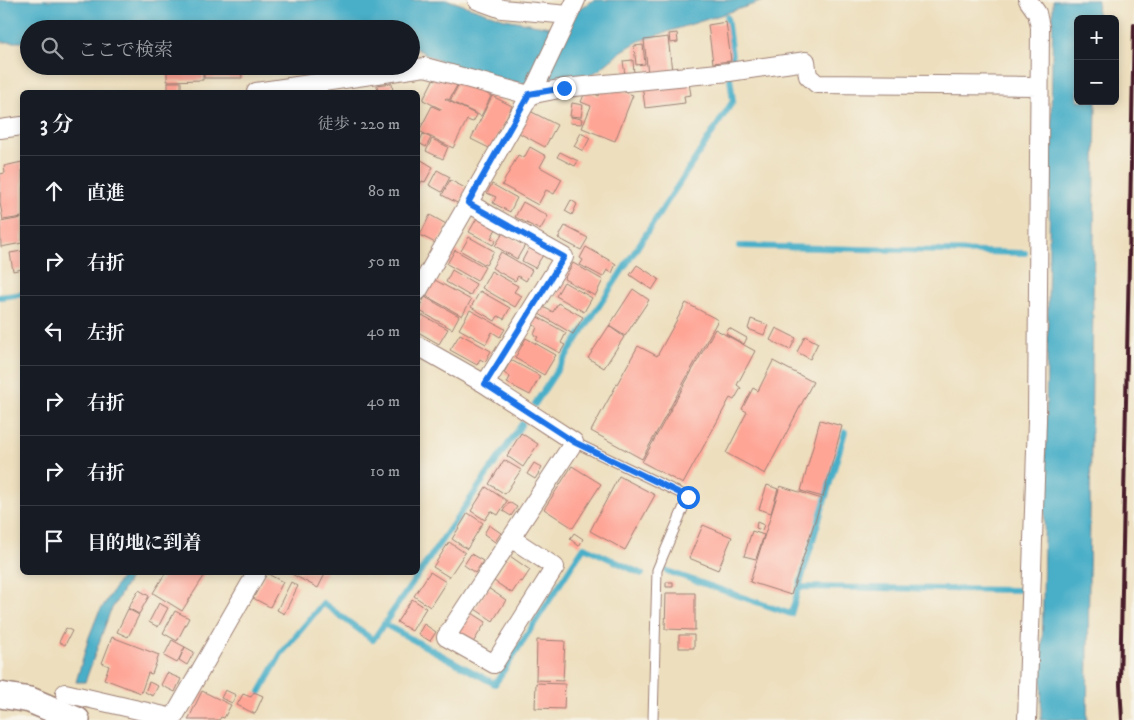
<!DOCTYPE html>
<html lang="ja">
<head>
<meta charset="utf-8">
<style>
	:root { --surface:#171b24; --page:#20242c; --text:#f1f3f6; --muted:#9ea1a6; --line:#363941 }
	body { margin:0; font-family:"IM FELL DW Pica","Noto Serif JP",serif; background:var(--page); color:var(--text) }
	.controls { position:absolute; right:15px; top:15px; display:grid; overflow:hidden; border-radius:8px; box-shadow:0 2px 8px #0003 }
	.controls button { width:45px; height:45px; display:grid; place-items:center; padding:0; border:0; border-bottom:1px solid var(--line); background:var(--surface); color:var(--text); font:25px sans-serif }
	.stop { position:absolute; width:15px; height:15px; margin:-11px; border:4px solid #1a73e8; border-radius:50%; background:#fff }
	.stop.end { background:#1a73e8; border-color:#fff; box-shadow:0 1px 5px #0008 }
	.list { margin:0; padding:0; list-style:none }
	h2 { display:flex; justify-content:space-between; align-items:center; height:65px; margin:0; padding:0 20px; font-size:21px }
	h2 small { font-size:16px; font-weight:400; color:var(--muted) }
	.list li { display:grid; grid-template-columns:32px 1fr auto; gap:15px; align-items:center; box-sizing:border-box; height:70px; padding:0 20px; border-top:1px solid var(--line) }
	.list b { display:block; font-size:19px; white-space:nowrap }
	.list em { font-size:16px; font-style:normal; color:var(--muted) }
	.icon { flex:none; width:28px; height:28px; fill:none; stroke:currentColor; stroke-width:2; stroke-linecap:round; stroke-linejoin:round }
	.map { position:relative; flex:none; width:1134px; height:720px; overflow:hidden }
	.search { position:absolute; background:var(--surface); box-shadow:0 2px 8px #0003; left:20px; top:20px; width:400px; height:55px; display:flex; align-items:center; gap:12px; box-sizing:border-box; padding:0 18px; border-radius:28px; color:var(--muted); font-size:19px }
	.panel { position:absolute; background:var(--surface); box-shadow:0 2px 8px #0003; left:20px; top:90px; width:400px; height:485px; border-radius:8px }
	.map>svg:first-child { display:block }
	.water { fill:#49afc8; stroke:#4a677a }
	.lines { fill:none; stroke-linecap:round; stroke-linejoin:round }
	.stream { stroke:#49afc8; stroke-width:6 }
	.building { fill:#fea596 }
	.lane-casing { stroke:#9c7f74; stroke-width:11 }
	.street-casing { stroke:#9c7f74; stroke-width:20 }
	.secondary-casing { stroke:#9c7f74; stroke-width:28 }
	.lane { stroke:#fff; stroke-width:9 }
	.street { stroke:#fff; stroke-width:18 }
	.secondary { stroke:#fff; stroke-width:25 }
	.rail { stroke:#4a1f2b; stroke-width:4 }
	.route { stroke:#1a73e8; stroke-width:6 }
</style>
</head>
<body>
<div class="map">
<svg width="1134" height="720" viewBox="0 0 1134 720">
	<rect width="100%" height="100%" fill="#f7f3e8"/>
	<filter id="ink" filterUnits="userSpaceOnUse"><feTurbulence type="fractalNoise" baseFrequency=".02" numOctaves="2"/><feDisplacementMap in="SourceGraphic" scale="10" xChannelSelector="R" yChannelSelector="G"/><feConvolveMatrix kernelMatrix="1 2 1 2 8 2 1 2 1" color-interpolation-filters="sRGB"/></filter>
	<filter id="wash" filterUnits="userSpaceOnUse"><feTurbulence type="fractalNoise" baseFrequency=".0096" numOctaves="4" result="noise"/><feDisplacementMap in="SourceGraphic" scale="20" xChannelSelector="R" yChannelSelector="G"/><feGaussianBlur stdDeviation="1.12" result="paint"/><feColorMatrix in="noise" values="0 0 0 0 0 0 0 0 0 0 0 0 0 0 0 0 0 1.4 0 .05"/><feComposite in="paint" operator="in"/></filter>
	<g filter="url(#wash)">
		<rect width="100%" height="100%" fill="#eddfbe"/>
		<path class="water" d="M0 0H448L505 19 555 28 579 9 594 0H767L639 41 622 51 599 70 589 76 575 80 525 84 473 74 439 61 411 46V29H29V42H0Z
			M1053 0H1098L1097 19H1078V101H1096L1087 720H1041Z
			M124 573H133L110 612 85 682H76L89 637 98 614Z"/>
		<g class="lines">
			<path class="stream" d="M727 17 733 65
				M739 246 1025 253
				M0 297 22 294
				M535 404 733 101 730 78
				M667 571 791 614 845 432
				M799 587 1018 590
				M384 624 495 684 584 547 642 574
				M260 692 281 654 323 603 373 640 522 424"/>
		</g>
		<g id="blocks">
			<path class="building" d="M726 22 731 61 713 63 708 25Z
				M677 33 678 42 670 43 669 34Z
				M668 37 672 71 648 74 644 40Z
				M643 45 645 64 636 65 634 46Z
				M633 60 634 74 625 75 623 61Z
				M167 66H203V80L167 81Z
				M204 66H241L242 78H204Z
				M435 76 460 80 449 100 446 98 445 99 477 115 473 122 467 120 453 148 419 131 432 106 441 110V109L423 100Z
				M461 80 491 96 481 116 450 101Z
				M168 82H181V92H168Z
				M392 83 393 92H378L377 85Z
				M689 83 691 95 684 96 685 103 645 108 642 84Z
				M614 88 633 95 615 141 582 128 591 106 581 102 586 90 599 96 602 89 612 93Z
				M492 96 512 106 491 149 471 139Z
				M572 103 583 105 581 117 570 116Z
				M530 111 557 125 545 147 519 133Z
				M571 117 582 119 581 124 570 123Z
				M581 133 590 138 583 151 574 146Z
				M423 134 431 138 426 147 419 143Z
				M432 139 448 147 443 159 426 151Z
				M530 147 546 156 540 167 562 179 554 194 546 190 538 205 502 185 518 155 524 158Z
				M560 152 578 161 575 166 557 157Z
				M418 158 433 167 425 182 422 181 418 188Z
				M22 162V217L3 220 0 203V174L5 173 4 166Z
				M437 170 450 177 442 192 429 185Z
				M450 180 467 189 459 204 442 195Z
				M492 184 517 198 510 212 493 203 496 197 487 193Z
				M571 200 577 204 572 215 565 211Z
				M523 202 548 216 540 230 515 217Z
				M430 215 448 225 437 244 420 235Z
				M22 218V243L1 247 0 222Z
				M477 218 496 229 491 238 496 240 493 245 469 232Z
				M565 226 588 238 581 250 558 238Z
				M503 233 525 245 517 259 495 246Z
				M469 237 494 251 486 265 461 251Z
				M586 247 616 264 612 273 607 270 603 277 580 265 583 260 580 258Z
				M529 248 543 255 535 268 522 261Z
				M455 250 485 267 477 281 447 264Z
				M22 251V269L13 271 10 253Z
				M501 252 532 270 526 281 518 276 515 281 492 268Z
				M573 263 603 280 595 296 564 279Z
				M637 265 659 279 652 290 630 275Z
				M452 270 476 284 470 296 446 282Z
				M491 271 518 286 514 292 522 296 515 307 482 288Z
				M435 280 471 300 462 316 426 296Z
				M564 282 592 298 584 312 556 296Z
				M633 289 649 300 625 336 609 326Z
				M480 291 510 308 504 319 498 316 495 321 471 307Z
				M425 297 459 316 452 329 418 310Z
				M558 303 583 317 573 334 539 314 543 307 553 312Z
				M686 303 718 320 642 459 591 431 638 346 657 356Z
				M470 310 505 329 500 337 492 332 486 344 459 329Z
				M422 315 448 329 439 344 418 332V324Z
				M536 316 566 333 561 343 565 345 560 353 536 340 538 337 534 335 537 327 532 324Z
				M751 319 768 325 764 335 748 329Z
				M609 326 624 337 604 368 588 358Z
				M729 328 747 338 744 344 726 334Z
				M776 328 796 338 790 350 770 340Z
				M715 329 755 351 737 385 741 388 734 400 730 398 683 484 642 462Z
				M460 334 491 351 485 362 480 359 477 365 450 350Z
				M805 336 818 343 810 359 797 352Z
				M526 338 556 355 544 375 515 358Z
				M511 360 540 376 530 395 507 383 510 377 504 373Z
				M773 361 813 382 765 474 726 453 747 412 742 409 753 388 758 391Z
				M820 420 842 426 823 497 801 491Z
				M521 433 538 444 523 467 507 456Z
				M504 460 521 470 505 494 489 484Z
				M534 463 542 468 535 479 527 474Z
				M572 466 601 484 573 528 544 509Z
				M619 476 655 495 625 550 590 531Z
				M767 485 778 489 771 513 759 509Z
				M780 486 822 499 791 595 750 582Z
				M486 487 507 501 498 515 491 511 485 520 471 511Z
				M509 502 517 507 511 516 503 511Z
				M468 513 483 523 467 549 452 539Z
				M757 522 764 525 762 530 756 528Z
				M489 525 501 533 495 542 484 534Z
				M703 525 732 537 718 570 689 558Z
				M752 531 764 535 756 559 744 556Z
				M574 533 583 539 579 546 570 539Z
				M449 542 465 553 449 577 433 567Z
				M471 554 483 561 475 573 464 565Z
				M510 556 530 570 522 582 520 581 512 593 494 581Z
				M166 572H211L209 575 206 573 182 611 153 593Z
				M288 572H326L318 588Z
				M430 572 446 582 430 607 414 596Z
				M266 573 283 582 270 607 253 598Z
				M291 582 298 586 284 614 277 610Z
				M666 582H673V587H666Z
				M488 588 506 600 493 621 475 609Z
				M139 590 149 596 139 614 128 608Z
				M666 593H695V630L665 629Z
				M412 599 426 608 412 631 397 622Z
				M159 603 168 608 158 627 149 622Z
				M128 609 139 615 128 637 117 632Z
				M175 611 189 618 177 641 163 633Z
				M472 613 486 622 472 644 457 634Z
				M424 624 436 632 430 641 418 634Z
				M66 628 72 631 65 645 59 642Z
				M679 635H694V648H679Z
				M112 637 159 655 152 674 148 673 141 693 104 679 109 666 102 663Z
				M172 640 185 647 177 663 164 656Z
				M537 640 565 641 563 681 536 680Z
				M185 647 194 652 187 665 179 660Z
				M167 673 181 679 175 692 161 685Z
				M149 682 158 686 153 696 145 692Z
				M536 683 565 684 564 709 535 708Z
				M225 690 236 695 232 703 221 698Z
				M202 691 231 705 224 718 221 717 219 720H188Z
				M254 692 263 696 255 714 237 705 243 694 251 697Z"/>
		</g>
	</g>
	<g filter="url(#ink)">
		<use href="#blocks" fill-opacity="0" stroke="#9c7f74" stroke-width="1"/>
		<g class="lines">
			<defs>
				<path id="lane" d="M574 442 688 497 657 570 653 720"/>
				<path id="street" d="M477 0 502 9 569 15
					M256 92 425 67 529 95 564 88 729 72 806 61 808 76 817 84 1039 86
					M0 129 22 126
					M468 203 564 257 485 384
					M418 291 536 85 576 0
					M418 346 485 384 574 442 446 637 494 664 555 567 511 538
					M65 693 173 718
					M172 720 257 572
					M1027 720 1037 420 1040 27 1037 13 1028 0"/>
				<path id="secondary" d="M0 695 30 700 77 720"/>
			</defs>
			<use href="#lane" class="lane-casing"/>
			<use href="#street" class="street-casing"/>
			<use href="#secondary" class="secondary-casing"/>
			<use href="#lane" class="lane"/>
			<use href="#street" class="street"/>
			<use href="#secondary" class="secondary"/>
			<path class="rail" d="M1122 720 1120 685 1134 25"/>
		</g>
	</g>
	<g class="lines" filter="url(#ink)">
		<path class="route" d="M564 88 529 94 468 203 564 257 485 384 574 442 688 497"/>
	</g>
</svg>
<div class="controls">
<button>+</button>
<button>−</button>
</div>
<div class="stop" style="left:688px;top:497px"></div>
<div class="stop end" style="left:564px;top:88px"></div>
<div class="search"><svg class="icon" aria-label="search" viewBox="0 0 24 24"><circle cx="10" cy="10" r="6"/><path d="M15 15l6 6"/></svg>ここで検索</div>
<section class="panel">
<h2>3 分<small>徒歩 · 220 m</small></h2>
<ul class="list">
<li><svg class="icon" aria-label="ahead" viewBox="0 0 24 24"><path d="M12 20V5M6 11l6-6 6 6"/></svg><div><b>直進</b></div><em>80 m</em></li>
<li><svg class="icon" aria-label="right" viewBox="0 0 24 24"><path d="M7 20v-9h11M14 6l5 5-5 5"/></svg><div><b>右折</b></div><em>50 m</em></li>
<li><svg class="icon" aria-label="left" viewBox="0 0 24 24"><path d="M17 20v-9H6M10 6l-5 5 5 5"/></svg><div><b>左折</b></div><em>40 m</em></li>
<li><svg class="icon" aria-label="right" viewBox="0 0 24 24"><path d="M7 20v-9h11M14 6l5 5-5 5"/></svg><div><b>右折</b></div><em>40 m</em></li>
<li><svg class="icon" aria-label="right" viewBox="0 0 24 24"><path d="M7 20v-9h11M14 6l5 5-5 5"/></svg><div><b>右折</b></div><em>10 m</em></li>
<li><svg class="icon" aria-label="arrive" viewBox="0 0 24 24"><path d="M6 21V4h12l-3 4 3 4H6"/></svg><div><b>目的地に到着</b></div></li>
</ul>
</section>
</div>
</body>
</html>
